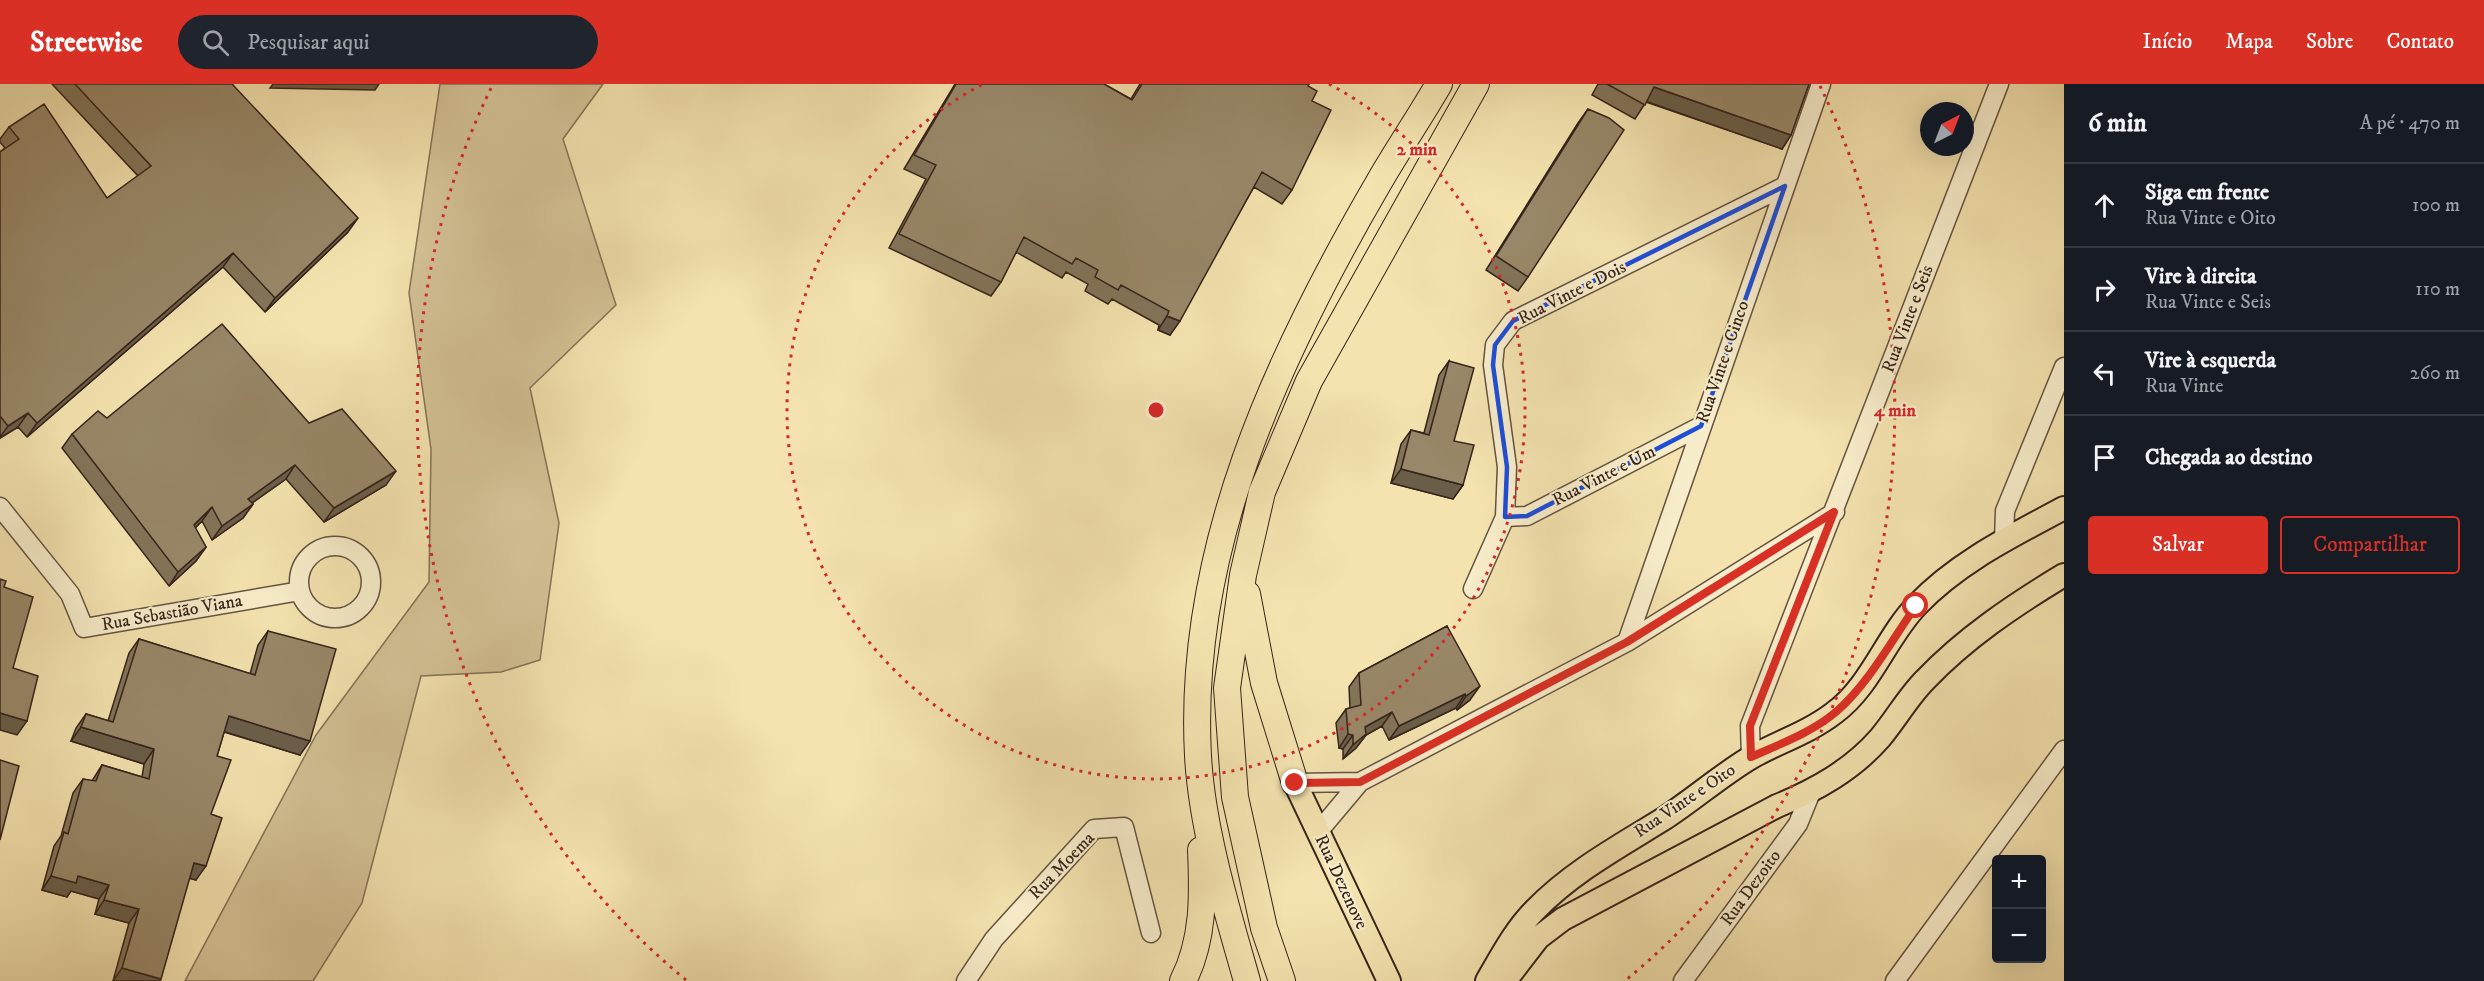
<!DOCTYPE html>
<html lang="pt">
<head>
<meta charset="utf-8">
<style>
	:root { --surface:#171b24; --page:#20242c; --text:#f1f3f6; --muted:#9ea1a6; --line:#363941; --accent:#d93025 }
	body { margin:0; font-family:"IM FELL DW Pica",serif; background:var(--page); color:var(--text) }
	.controls { position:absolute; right:18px; bottom:18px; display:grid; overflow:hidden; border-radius:6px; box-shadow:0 6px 24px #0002 }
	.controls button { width:54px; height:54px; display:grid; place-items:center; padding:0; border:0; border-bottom:2px solid var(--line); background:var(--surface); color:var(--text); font:30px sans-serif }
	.compass { position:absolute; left:1920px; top:18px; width:54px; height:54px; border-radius:50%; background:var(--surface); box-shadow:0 6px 24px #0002; rotate:42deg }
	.stop { position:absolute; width:18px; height:18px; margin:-14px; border:4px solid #d93025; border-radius:50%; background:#fff }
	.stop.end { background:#d93025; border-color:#fff; box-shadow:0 2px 6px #0008 }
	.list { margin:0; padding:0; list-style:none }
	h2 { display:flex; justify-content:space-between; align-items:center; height:78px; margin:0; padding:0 24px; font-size:26px }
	h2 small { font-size:20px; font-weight:400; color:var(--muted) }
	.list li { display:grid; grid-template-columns:39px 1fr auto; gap:18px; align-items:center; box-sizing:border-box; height:84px; padding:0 24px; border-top:2px solid var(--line) }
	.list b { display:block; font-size:22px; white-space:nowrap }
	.list p { margin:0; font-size:20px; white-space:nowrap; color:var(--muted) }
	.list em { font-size:20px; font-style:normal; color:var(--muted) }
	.actions { display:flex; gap:12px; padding:18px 24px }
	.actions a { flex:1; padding:14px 0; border:2px solid var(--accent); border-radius:6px; text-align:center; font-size:21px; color:var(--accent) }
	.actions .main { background:var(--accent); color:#fff }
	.icon { flex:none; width:33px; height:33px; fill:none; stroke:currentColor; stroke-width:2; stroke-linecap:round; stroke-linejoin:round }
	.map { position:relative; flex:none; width:2064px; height:897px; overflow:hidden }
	header { display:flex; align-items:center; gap:36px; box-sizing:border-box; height:84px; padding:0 30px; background:var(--accent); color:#fff }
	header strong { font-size:28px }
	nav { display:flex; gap:33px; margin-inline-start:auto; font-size:21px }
	.search { width:420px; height:54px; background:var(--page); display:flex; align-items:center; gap:15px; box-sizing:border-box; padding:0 21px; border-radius:33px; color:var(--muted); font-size:22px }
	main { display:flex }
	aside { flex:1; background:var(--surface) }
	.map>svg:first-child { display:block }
	.green { fill:#d4c296; stroke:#847258; stroke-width:1.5 }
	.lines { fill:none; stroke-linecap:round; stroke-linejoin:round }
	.minor-casing { stroke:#655340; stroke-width:21 }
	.major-casing { stroke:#35231b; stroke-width:26 }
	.highway-casing { stroke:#35231b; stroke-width:28 }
	.minor { stroke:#f8edcb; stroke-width:18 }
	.major { stroke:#f4e3af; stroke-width:22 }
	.highway { stroke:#f4e3af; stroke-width:26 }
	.wall { fill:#837459; stroke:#35231b; stroke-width:1.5 }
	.shaded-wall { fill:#6a5e49; stroke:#35231b; stroke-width:1.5 }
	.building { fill:#988768; stroke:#35231b; stroke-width:1.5 }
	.route { stroke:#d93025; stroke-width:8 }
	.marked { fill:none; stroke:#1d4ed8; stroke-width:4.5; stroke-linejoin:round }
	.ring { fill:none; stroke:#d62828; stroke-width:3; stroke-dasharray:3 6 }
	.labels { text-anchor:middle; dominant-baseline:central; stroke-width:4.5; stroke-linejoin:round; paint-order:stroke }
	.street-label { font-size:18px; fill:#35231b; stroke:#f8edcb }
	.centre { fill:#d62828; stroke:#f8edcb; stroke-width:3 }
	.ring-label { font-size:18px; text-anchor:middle; font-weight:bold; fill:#d62828; stroke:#f8edcb; stroke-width:4.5; stroke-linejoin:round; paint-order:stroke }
</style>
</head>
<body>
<header>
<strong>Streetwise</strong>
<div class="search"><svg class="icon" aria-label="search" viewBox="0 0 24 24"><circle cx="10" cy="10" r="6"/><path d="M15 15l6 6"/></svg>Pesquisar aqui</div>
<nav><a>Início</a><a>Mapa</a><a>Sobre</a><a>Contato</a></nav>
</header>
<main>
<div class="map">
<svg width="2064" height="897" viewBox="0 0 2064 897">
	<rect width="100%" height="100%" fill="#f4e3af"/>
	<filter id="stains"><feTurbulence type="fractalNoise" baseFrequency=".00333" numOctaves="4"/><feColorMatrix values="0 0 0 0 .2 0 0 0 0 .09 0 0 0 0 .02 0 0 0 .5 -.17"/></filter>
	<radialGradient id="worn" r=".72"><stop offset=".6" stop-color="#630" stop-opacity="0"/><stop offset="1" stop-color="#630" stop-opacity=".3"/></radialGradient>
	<path class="green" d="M440 0H603L563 55 616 221 530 304 559 439 540 576 501 588 421 592 362 819 313 897H185L316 651 429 498 431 365 409 209Z"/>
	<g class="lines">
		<defs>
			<path id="minor" d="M0 423 70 510 84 544 300 507
				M1505 433 1527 432 1701 342
				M2004 456 2005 427 2064 283
				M299 498a36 36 0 1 1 72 0a36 36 0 1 1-72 0Z
				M1473 505 1505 433 1507 383 1493 281 1495 261 1513 237 1785 102
				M1627 558 1821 0
				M1751 673 1750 642 1999 0
				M1295 699 1360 698 1627 558 1835 428
				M1318 748 1360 698
				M966 897 994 855 1094 745 1124 743 1151 849
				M1683 897 1798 740 1811 708
				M1895 897 2064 666"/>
			<path id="major" d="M1295 699 1389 897
				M1487 897C1501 873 1515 846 1535 826 1573 787 1620 762 1665 734 1694 715 1720 692 1750 674 1778 658 1808 649 1834 629 1871 602 1886 553 1917 521 1958 478 2012 452 2064 424
				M1505 897 1538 854 1563 835 1777 722C1816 706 1852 686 1880 654 1896 635 1908 613 1925 596 1965 554 2014 521 2064 491"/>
			<path id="highway" d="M1247 510 1264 599 1295 699
				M1183 897C1204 856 1203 811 1201 766
				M1247 897C1227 827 1202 745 1198 672 1187 465 1277 273 1379 98 1398 65 1420 33 1439 0
				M1282 897 1264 844 1235 713 1227 604 1243 491 1262 408 1309 297 1476 0"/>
		</defs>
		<use href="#minor" class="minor-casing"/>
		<use href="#major" class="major-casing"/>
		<use href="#highway" class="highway-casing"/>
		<use href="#minor" class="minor"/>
		<use href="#major" class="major"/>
		<use href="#highway" class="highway"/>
	</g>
	<path class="wall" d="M52 0H232L348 148 265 228 223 183 27 353 18 343 0 354V68L5 64 0 58V55L9 43 107 114 138 92Z
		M955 0H1104L1131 15 1140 0H1309L1308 2 1312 17 1292 106 1282 120 1254 103 1170 251 1158 246 1159 241 1112 215 1108 220 1085 207 1088 200 1066 188 1062 194 1016 168 1001 198 991 212 889 164 926 95 904 85Z
		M1598 0H1809L1791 51 1782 65 1646 18 1635 35 1592 11Z
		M1588 25 1528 193 1518 207 1486 186 1578 39Z
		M1449 277 1454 357 1463 401 1453 415 1391 399 1401 360 1411 346 1424 349 1439 291Z
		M107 334 309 339 386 401 324 438 286 395 252 419 253 420 243 434 212 456 202 437 195 444 206 463 196 477 169 502 62 364 72 350Z
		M1447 542 1470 616 1457 626 1456 624 1389 656 1382 642 1366 651 1356 664 1343 675V665L1339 664 1336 639 1346 625 1350 624 1349 603 1359 589Z
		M268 547 300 671 224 648 217 672 211 730 196 796 189 794 160 897H113L129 839 95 830 99 815 71 807 67 813 42 806 54 762 61 752 73 709 83 695 92 697 102 681 142 693 144 680 71 657 76 644 86 630 108 637 129 569 139 555 250 590 258 561Z"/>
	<path class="shaded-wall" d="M273 0H379L375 6 270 4Z
		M1654 3 1791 51 1782 65 1645 17Z
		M358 134 348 148 265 228 275 214Z
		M233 169 223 183 27 353 37 339Z
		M1167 232 1180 237 1170 251 1158 246Z
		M28 329 18 343 0 354V353L8 342Z
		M295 381 286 395 238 429 248 415Z
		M1401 385 1463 401 1453 415 1391 399Z
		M396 387 386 401 324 438 334 424Z
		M253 420 243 434 212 456 222 442Z
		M212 423 202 437 184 455 194 441Z
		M206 463 196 477 169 502 178 488Z
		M1480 602 1470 616 1457 626 1466 612Z
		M1465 610 1456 624 1389 656 1399 642Z
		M1392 628 1382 642 1366 651 1356 664 1343 675 1365 643Z
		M0 629 27 637 17 651 0 646Z
		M229 632 310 657 300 671 219 646Z
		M81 643 154 665 144 680 71 657Z
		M1348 650 1353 651 1343 665 1339 664Z
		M194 779 206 782 196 796 184 793Z
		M51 792H78L109 801 99 815 71 807 67 813 42 806Z
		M104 816 139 825 129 839 95 830Z
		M122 884 161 895 160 897H113Z"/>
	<path class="building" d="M75 0H232L358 134 275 214 233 169 37 339 28 329 8 342 0 332V68L19 55 9 43 44 20 107 114 151 82Z
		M956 0H1104L1132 16 1142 0H1309L1308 2 1317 7 1312 17 1331 26 1292 106 1262 88 1180 237 1167 232 1169 227 1121 201 1118 206 1095 193 1098 186 1076 174 1072 180 1024 153 1001 198 899 150 936 81 914 71Z
		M1607 0H1809L1791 51 1654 3 1645 21Z
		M1588 25 1609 34 1624 46 1528 193 1496 172Z
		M222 240 309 339 342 325 396 387 334 424 295 381 248 415 253 420 222 442 212 423 194 441 206 463 178 488 72 350 98 327 107 334Z
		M1449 277 1474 284 1454 357 1474 361 1463 401 1401 385 1411 346 1429 351Z
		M0 495 6 497 4 503 33 513 13 584 38 592 27 637 0 629Z
		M1447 542 1480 602 1466 612 1465 610 1399 642 1392 628 1365 643 1366 650 1353 661V651L1348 650 1346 625 1361 621 1359 589Z
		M268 547 336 565 310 657 229 632 217 672 231 676 211 730 222 734 206 782 194 779 161 895 122 884 139 825 104 816 109 801 78 792 76 799 51 792 64 748 68 750 83 695 96 697 102 681 149 695 154 665 81 643 86 630 113 638 139 555 255 591Z
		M0 676 19 682 0 756Z"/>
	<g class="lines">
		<path class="route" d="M1295 699 1360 698 1627 558 1834 428 1750 642 1751 673C1780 660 1813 648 1837 627 1869 599 1891 557 1916 522"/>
	</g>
	<path class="marked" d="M1785 102 1701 342 1527 432 1505 433 1507 383 1493 281 1495 261 1513 237Z"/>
	<g class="ring">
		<path d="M1329 0A369 369 0 1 1 983 0"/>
		<path d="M686 896A739 739 0 0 1 492 2M1820 2A739 739 0 0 1 1626 896"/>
	</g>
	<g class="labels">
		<g class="street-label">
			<text transform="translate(1572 209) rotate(-27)">Rua Vinte e Dois</text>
			<text transform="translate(1908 235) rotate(-69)">Rua Vinte e Seis</text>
			<text transform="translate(1723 278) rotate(-71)">Rua Vinte e Cinco</text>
			<text transform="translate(1604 392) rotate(-27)">Rua Vinte e Um</text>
			<text transform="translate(172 529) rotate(-10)">Rua Sebastião Viana</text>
			<text transform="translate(1685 717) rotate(-34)">Rua Vinte e Oito</text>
			<text transform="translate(1062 782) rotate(-46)">Rua Moema</text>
			<text transform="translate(1341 798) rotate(65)">Rua Dezenove</text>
			<text transform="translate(1751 804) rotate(-54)">Rua Dezoito</text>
		</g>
	</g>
	<circle cx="1156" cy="326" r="9" class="centre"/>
	<g class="ring-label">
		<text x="1417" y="71">2 min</text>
		<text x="1895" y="332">4 min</text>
	</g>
	<rect width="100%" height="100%" filter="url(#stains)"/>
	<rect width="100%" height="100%" fill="url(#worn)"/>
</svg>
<div class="controls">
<button>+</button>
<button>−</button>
</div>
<svg class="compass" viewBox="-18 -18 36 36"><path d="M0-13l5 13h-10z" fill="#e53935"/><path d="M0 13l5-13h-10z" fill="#9ea1a6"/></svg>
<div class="stop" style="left:1916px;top:522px"></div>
<div class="stop end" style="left:1295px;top:699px"></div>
</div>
<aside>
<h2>6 min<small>A pé · 470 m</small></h2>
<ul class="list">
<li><svg class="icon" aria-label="ahead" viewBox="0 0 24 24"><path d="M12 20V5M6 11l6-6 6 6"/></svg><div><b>Siga em frente</b><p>Rua Vinte e Oito</p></div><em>100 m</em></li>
<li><svg class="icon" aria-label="right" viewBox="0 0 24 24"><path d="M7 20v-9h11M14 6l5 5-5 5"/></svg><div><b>Vire à direita</b><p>Rua Vinte e Seis</p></div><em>110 m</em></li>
<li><svg class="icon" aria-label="left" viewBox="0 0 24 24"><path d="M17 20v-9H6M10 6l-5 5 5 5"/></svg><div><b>Vire à esquerda</b><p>Rua Vinte</p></div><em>260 m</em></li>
<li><svg class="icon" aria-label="arrive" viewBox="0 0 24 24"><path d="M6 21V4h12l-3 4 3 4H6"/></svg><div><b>Chegada ao destino</b></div></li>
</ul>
<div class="actions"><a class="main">Salvar</a><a>Compartilhar</a></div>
</aside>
</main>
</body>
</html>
